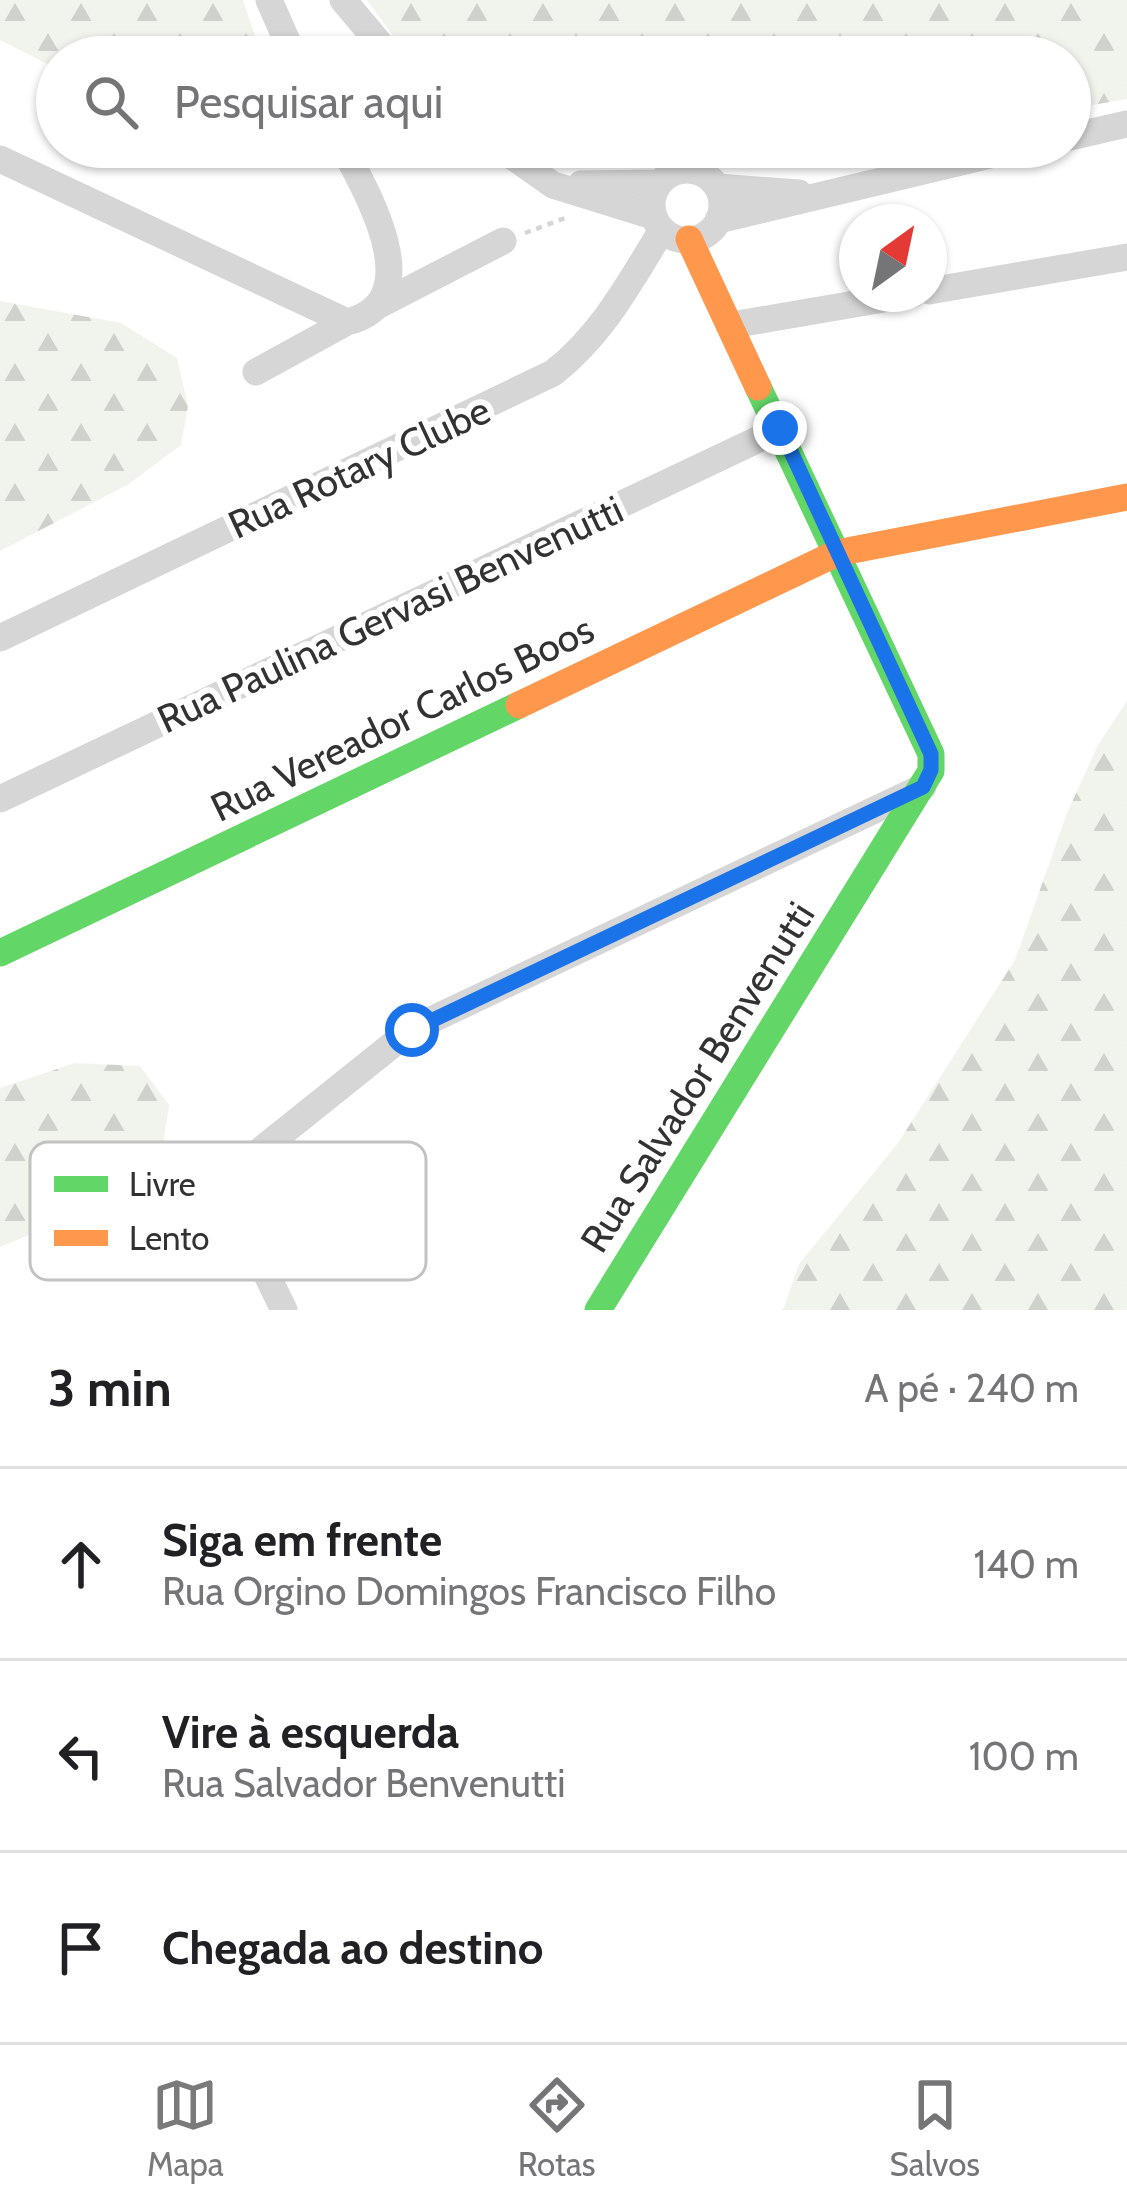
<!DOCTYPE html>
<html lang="pt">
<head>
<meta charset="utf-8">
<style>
	:root { --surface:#fff; --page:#f6f6f6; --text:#202124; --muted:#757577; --line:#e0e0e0; --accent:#7a7a7a }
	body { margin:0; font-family:Cabin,sans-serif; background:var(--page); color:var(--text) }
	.compass { position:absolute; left:839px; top:204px; width:108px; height:108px; border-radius:50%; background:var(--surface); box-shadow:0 3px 9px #0004; rotate:33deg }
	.stop { position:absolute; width:36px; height:36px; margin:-27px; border:9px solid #1a73e8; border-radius:50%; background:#fff }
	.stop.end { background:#1a73e8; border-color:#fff; box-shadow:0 3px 12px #0008 }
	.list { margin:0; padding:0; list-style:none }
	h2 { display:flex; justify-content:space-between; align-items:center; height:156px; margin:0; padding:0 48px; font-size:51px }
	h2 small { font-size:39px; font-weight:400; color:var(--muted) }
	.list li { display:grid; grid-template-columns:78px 1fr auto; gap:36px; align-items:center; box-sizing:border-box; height:192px; padding:0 48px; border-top:3px solid var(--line) }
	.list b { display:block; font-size:45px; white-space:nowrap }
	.list p { margin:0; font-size:39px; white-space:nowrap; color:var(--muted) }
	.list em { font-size:39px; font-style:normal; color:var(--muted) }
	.icon { flex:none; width:66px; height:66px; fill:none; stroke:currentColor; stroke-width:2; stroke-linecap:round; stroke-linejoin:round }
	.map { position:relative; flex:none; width:1127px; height:1310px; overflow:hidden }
	.search { position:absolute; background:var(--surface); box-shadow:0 3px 9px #0004; left:36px; right:36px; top:36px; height:132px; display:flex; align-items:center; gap:30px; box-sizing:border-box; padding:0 42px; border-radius:66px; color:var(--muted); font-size:45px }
	.sheet { height:732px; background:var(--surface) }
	nav { display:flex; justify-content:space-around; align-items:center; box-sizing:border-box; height:168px; border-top:3px solid var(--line); background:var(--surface); font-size:33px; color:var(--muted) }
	nav a { display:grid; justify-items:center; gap:6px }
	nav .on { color:var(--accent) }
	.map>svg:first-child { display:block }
	.forest { fill:url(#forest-firs) }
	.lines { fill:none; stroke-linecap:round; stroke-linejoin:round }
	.path { stroke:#d5d5d5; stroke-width:4.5; stroke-dasharray:6 6; stroke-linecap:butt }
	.street { stroke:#d6d6d6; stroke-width:27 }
	.fast { stroke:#63d668; stroke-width:27 }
	.slow { stroke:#ff974d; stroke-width:27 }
	.route { stroke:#1a73e8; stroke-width:15 }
	.labels { text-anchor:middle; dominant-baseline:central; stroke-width:12; stroke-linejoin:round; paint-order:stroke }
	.street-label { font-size:39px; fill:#323232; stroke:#fff }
	.key { fill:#fff; stroke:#c2c2c2; stroke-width:3 }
	.key-label { font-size:33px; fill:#323232 }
</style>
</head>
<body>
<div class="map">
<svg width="1127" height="1310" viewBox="0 0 1127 1310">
	<defs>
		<pattern id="forest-firs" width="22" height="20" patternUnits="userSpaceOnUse" patternTransform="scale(3)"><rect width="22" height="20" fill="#f1f4ed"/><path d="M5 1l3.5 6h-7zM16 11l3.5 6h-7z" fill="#cfd2cc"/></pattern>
	</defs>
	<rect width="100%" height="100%" fill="#fff"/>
	<path class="forest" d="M0 0H243L262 57H57V69L0 40Z
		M367 0H1127V99L1070 109V57H423L398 43Z
		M0 301 121 323 177 358 188 406 181 445 129 484 0 551Z
		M1127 701V1310H783L799 1264 898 1143 1015 960 1067 813 1098 745Z
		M75 1063 140 1066 169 1105 163 1145 107 1203 0 1247V1088Z"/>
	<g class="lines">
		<path class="path" d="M525 233 565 218"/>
		<path class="street" d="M269 0 294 57
			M343 0 391 57
			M1070 137 1127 124
			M499 147 553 185 653 216
			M0 159 347 322C431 301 367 193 343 147
			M652 205a35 35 0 1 1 70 0a35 35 0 1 1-70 0Z
			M581 184 659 183
			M717 187 799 193
			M718 220 1024 147
			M929 291 1127 257
			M379 305 503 241
			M732 325 913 294
			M256 372 347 322
			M0 638 553 373C602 335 630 282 662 230
			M0 799 780 429
			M284 1310 229 1197 246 1162 412 1029 923 787"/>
		<path class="fast" d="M0 953 519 705
			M598 1310 931 771V754L758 387"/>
		<path class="slow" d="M689 239 758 387
			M519 705 837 553 1127 497"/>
	</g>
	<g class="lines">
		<path class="route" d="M412 1030 923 787 931 770V754L780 428"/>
	</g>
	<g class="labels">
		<g class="street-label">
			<text transform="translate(359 467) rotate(-25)">Rua Rotary Clube</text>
			<text transform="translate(390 614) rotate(-25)">Rua Paulina Gervasi Benvenutti</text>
			<text transform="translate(402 718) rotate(-26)">Rua Vereador Carlos Boos</text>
			<text transform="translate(697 1077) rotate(-58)">Rua Salvador Benvenutti</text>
		</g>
	</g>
	<rect x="30" y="1142" width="396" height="138" rx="18" class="key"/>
	<rect x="54" y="1176" width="54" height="16" fill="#63d668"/>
	<rect x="54" y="1230" width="54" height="16" fill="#ff974d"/>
	<g class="key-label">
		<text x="129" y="1196">Livre</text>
		<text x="129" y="1250">Lento</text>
	</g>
</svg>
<svg class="compass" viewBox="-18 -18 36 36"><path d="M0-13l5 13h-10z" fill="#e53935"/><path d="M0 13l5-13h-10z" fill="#757577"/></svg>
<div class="stop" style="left:412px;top:1030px"></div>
<div class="stop end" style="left:780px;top:428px"></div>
<div class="search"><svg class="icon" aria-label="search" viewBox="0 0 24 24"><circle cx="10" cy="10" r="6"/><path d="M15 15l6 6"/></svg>Pesquisar aqui</div>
</div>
<section class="sheet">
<h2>3 min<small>A pé · 240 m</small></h2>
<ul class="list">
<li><svg class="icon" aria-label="ahead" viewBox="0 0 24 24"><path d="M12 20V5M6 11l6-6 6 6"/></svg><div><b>Siga em frente</b><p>Rua Orgino Domingos Francisco Filho</p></div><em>140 m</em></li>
<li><svg class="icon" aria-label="left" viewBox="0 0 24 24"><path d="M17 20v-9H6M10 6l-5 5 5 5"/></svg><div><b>Vire à esquerda</b><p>Rua Salvador Benvenutti</p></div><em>100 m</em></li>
<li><svg class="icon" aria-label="arrive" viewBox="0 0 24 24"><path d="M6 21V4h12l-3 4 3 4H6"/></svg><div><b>Chegada ao destino</b></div></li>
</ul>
</section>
<nav>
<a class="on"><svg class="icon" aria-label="map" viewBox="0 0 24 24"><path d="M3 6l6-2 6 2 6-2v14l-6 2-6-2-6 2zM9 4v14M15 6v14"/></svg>Mapa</a>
<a><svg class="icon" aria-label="directions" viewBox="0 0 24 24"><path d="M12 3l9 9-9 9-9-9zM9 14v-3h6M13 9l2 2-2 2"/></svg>Rotas</a>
<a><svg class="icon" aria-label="saved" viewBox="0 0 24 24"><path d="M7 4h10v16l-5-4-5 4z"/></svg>Salvos</a>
</nav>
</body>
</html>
